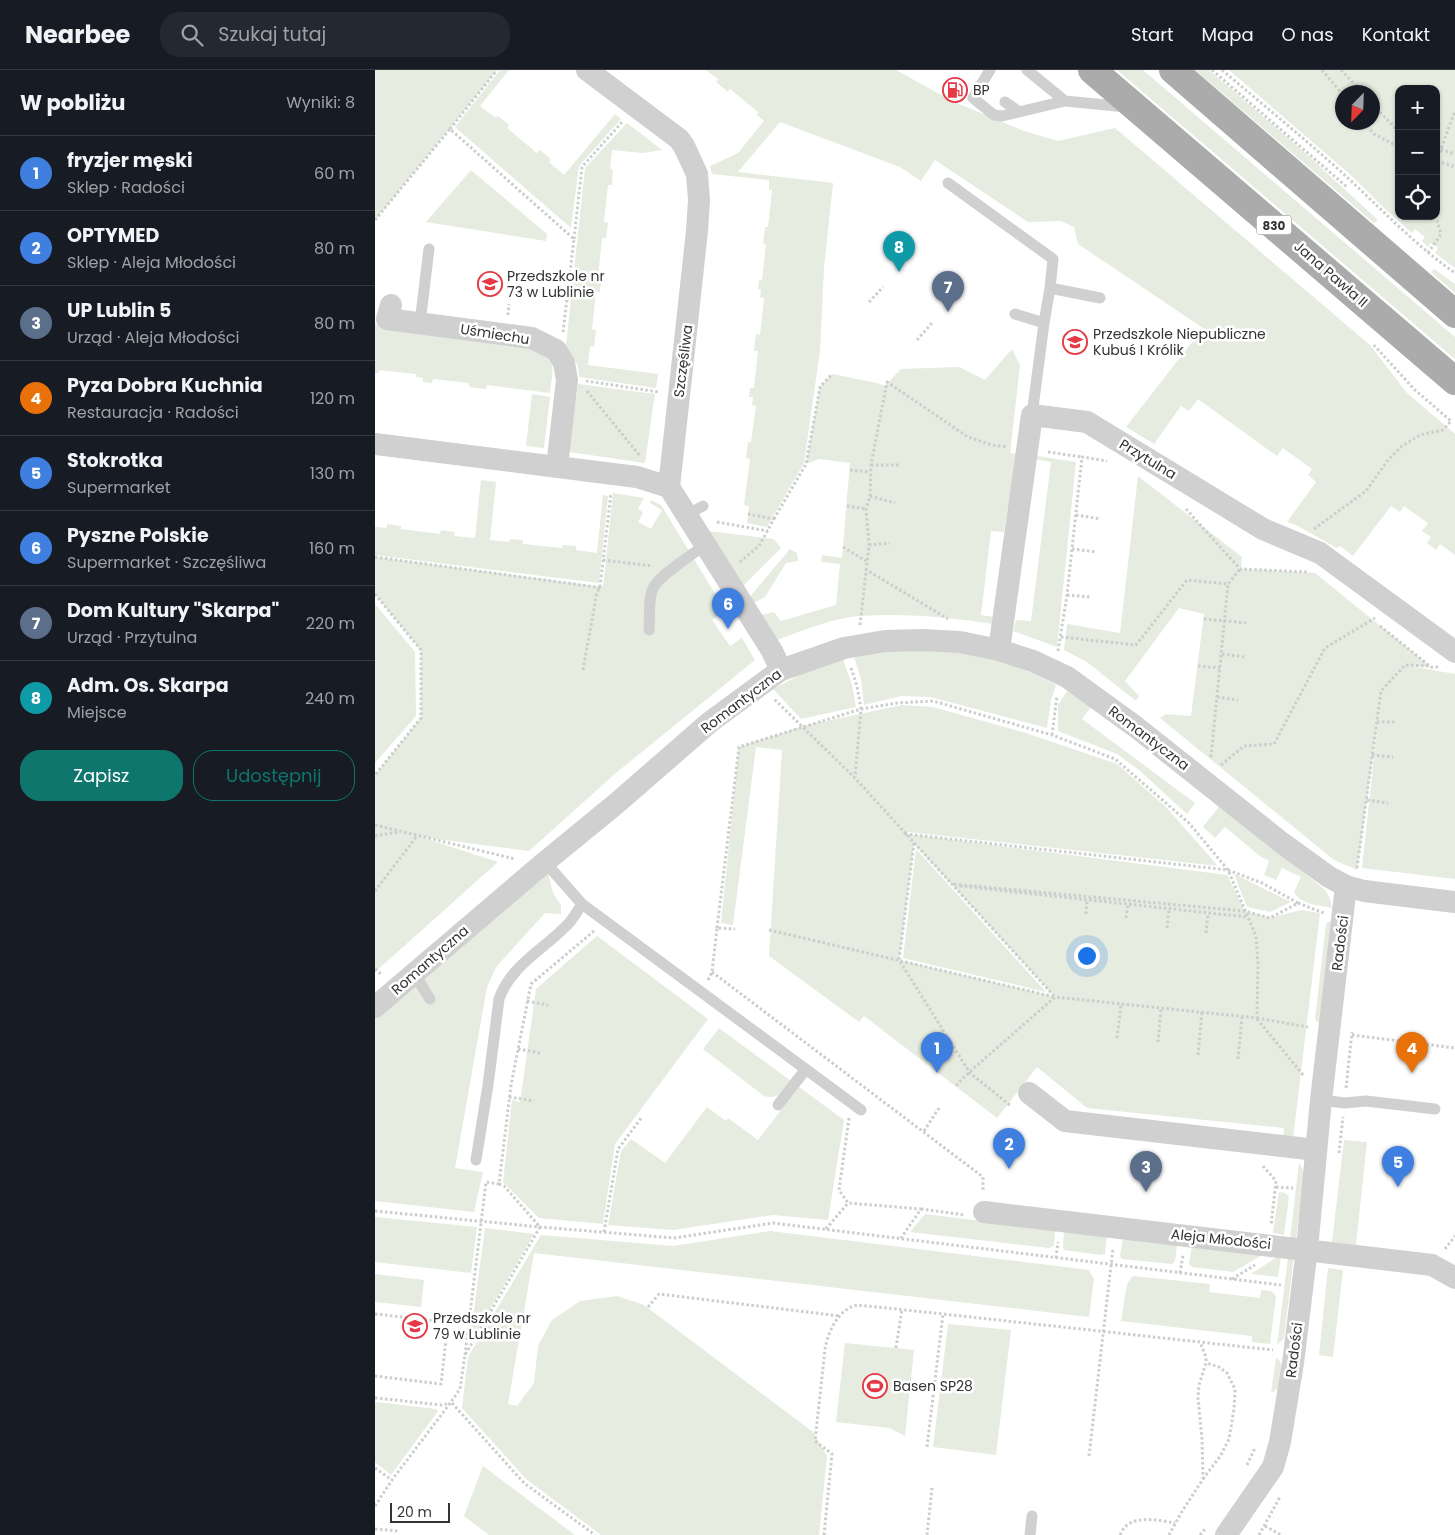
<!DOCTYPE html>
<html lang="pl">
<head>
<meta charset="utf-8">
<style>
	:root { --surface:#171b24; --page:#242831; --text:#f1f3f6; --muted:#9ea1a6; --line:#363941; --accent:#0f766e }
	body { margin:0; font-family:Poppins,sans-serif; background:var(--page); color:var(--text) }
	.controls { position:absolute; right:15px; top:15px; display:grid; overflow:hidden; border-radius:10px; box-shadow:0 1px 4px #0004 }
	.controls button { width:45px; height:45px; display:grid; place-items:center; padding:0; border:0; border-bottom:1px solid var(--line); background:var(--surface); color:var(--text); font:25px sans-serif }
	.compass { position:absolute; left:960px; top:15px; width:45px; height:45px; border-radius:50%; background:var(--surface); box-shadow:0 1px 4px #0004; rotate:203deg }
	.scale { position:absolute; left:15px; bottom:12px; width:60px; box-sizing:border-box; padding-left:5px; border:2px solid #333; border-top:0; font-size:14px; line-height:18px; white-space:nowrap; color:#333; -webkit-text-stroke:4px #fff; paint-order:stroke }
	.you { position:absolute; left:711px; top:885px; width:18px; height:18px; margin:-12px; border:4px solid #fff; border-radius:50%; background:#1a73e8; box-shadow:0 0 0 8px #1a73e833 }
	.badge { display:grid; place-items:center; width:32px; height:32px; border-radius:50%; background:var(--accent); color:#fff; font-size:16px; font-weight:700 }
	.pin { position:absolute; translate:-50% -41px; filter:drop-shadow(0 1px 2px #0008) }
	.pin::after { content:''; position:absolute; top:26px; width:18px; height:15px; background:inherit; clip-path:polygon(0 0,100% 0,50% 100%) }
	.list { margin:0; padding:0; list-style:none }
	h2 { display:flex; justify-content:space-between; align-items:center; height:65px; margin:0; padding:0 20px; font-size:21px }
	h2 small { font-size:16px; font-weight:400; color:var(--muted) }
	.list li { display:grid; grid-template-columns:32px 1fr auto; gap:15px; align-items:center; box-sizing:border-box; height:75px; padding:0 20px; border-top:1px solid var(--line) }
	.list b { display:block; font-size:19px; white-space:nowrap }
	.list p { margin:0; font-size:16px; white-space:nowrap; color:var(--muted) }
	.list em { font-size:16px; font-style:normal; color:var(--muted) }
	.actions { display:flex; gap:10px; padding:15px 20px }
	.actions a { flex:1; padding:11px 0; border:1px solid var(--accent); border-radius:20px; text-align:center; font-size:18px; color:var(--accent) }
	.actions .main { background:var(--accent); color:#fff }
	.icon { flex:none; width:28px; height:28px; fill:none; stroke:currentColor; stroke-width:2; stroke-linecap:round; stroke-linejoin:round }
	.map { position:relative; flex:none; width:1080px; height:1465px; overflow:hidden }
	header { display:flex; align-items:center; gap:30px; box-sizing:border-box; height:70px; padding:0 25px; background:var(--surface); border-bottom:1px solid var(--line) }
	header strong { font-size:24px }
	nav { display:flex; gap:28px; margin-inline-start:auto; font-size:18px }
	.search { width:350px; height:45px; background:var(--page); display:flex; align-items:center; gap:12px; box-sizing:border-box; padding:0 18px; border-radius:20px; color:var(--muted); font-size:19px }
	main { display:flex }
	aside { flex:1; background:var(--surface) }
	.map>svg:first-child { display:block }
	.green { fill:#e6ecdf; fill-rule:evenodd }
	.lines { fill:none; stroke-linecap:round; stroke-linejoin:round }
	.path { stroke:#cdcdcd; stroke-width:3; stroke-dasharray:2.5 2.5; stroke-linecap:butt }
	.lane { stroke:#d0d0d0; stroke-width:11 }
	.street { stroke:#d0d0d0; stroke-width:22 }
	.primary { stroke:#ababab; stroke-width:28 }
	.labels { text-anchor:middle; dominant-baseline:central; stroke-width:5; stroke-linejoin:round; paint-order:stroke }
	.shield { fill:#fff; stroke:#707070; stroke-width:1 }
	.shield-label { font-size:12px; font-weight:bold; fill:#333 }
	.poi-label { font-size:14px; fill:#333; stroke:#fff; text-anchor:start }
	.street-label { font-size:14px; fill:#333; stroke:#fff }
</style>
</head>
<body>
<header>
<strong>Nearbee</strong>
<div class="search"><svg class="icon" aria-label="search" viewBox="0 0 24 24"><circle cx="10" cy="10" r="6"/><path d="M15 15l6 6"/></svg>Szukaj tutaj</div>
<nav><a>Start</a><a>Mapa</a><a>O nas</a><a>Kontakt</a></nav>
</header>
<main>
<aside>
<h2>W pobliżu<small>Wyniki: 8</small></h2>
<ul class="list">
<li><span class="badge" style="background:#3f7fe0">1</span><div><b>fryzjer męski</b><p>Sklep · Radości</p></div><em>60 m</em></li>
<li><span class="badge" style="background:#3f7fe0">2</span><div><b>OPTYMED</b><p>Sklep · Aleja Młodości</p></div><em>80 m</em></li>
<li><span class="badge" style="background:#5c6f8a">3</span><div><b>UP Lublin 5</b><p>Urząd · Aleja Młodości</p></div><em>80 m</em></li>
<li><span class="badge" style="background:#e8710a">4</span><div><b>Pyza Dobra Kuchnia</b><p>Restauracja · Radości</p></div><em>120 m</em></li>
<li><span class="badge" style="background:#3f7fe0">5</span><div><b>Stokrotka</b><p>Supermarket</p></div><em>130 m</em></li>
<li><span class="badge" style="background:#3f7fe0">6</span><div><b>Pyszne Polskie</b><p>Supermarket · Szczęśliwa</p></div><em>160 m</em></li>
<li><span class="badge" style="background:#5c6f8a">7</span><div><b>Dom Kultury &quot;Skarpa&quot;</b><p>Urząd · Przytulna</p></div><em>220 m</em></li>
<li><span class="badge" style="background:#0f9aa8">8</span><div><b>Adm. Os. Skarpa</b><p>Miejsce</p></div><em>240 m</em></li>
</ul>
<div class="actions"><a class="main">Zapisz</a><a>Udostępnij</a></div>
</aside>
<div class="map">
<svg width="1080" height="1465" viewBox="0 0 1080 1465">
	<rect width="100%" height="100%" fill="#fff"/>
	<path class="green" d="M0 0H122L0 150Z
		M125 0H134L105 36 121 48 123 46 134 55 132 58 162 83 165 80 176 89 174 92 189 105 240 44 246 49 204 96 196 158 80 57Z
		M331 0H521L579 32 649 61 683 71 740 58 995 275 1032 323 1080 364V485L1065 474 1061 480 1052 473 1056 467 1047 461 1053 453 1029 436 1025 442 1016 436 978 486 965 476 962 478 921 455 912 452 941 412 933 405 937 399 908 378 902 386 823 329 814 341 806 336 779 374 751 357 828 258 703 174 699 157 686 151 653 152 560 90 546 111 525 97 405 52 363 102 458 113 449 198 445 281 429 393 392 457 372 453 374 436 369 435 375 389 371 388 373 372H376L381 336 377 335 378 327H374L375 318H379L383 281H379L381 264 385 265 389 228 385 227 386 219H383L384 210H387L391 174 388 173 390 157H393L397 120H394V110L337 104 335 96 363 83 389 51 382 45 383 42 355 19 353 22 341 12 343 9Z
		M742 0H768L1080 267V289Z
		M820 0H834L928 81 1003 150 999 153Z
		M854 0H1080V198L1060 183 1063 178 1056 173 1053 177 1047 171 1050 167 1040 159 1037 163 1010 139 978 107ZM1024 19H1061V146H1024ZM968 22H998V52H968Z
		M252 53 287 80 268 83 237 80 235 99 238 100 237 115H233L229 152 233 153 231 168H227L223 207H226L225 222H221L217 259 221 260 219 277 215 276 213 295 283 304 281 318 204 307 203 296 191 275 210 98Z
		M96 100 172 164 171 171 51 152Z
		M1059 199 1080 214V223L1056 202Z
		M0 254 158 277C183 293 178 295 175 323L112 315 111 319 94 317V313L58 309 57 313 48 312V308L41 307V304L4 300V303H0Z
		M637 279 645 295 635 383 641 384 629 462 616 461 606 545 619 547V554C573 547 522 542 476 547 451 551 426 561 402 570L386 545 399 542 406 551 461 535 465 494 446 492 447 485 467 488 475 393 444 389 431 394 445 317 457 304 502 313 510 316 526 299 584 297 610 310Z
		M203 314 280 324 270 393 194 382Z
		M157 324 175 327 169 378 151 376Z
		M662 386 701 392 682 577 638 561 641 550 656 551 676 392 661 389Z
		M763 406 867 487 866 499 940 503 1056 597 1035 596 1080 604V809L987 798 1003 650 982 800 959 790 785 648 791 644 816 646 829 544 804 538 750 611 764 626 761 631 712 592 689 580 692 554 745 563Z
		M106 410 121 412 115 470 134 472 135 469 148 470V474L187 478 188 475 201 476V480L222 483 228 425 233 426 224 513 0 485V457L12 458V454L26 456V459L65 464 66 460 80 462 79 466 100 468Z
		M238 423 269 428 263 439 268 442 263 452 276 459 287 440 275 433 276 430 286 435 350 540 337 550 355 576 367 568 380 590 241 703 154 781 46 767 123 792 0 902V705L46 648V580L0 524V487L228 517Z
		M324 460 399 469 406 478 368 516Z
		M415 479 422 483 423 491 411 493 390 527 375 535 373 529Z
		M0 534 40 582 41 646 0 693Z
		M507 580C543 580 581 579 617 588 640 594 660 604 681 615L676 630 672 658 555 627 526 626 489 635 486 609 479 587Z
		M468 589 477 615 481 637 426 649 398 619 429 603Z
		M692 621 716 637 707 649 820 733 812 744 764 700 742 684 683 661V635Z
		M527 635 558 637 651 663 742 694 791 737 843 796 533 762 531 764 852 805 870 841 895 848 926 840 945 843 918 1069 908 1068 909 1058 712 1038 662 997 622 1048 489 946 484 952 394 886 407 680 381 677 358 855 346 853 364 677 428 656ZM539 774 680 927 524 890Z
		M846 734 950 820 955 829 957 838C943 835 927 835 919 822L926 807 907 798 901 810 889 805 894 791 886 787 850 757 840 768 828 757Z
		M541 779 671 922 528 888Z
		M170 792 178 823 186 835V844L170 843 121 897 112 917 80 1098 108 1102 99 1142 0 1131V947Z
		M859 804 916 832 895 842 872 837Z
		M953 852H957L945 952H942L940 949 951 854Z
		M222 866 333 949 240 1074 228 1154 164 1148 128 1112 137 1030 145 1032 161 919Z
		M344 958 416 1011C408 1021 403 1030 389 1026L328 979Z
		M424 1017 469 1050 453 1150 398 1145 298 1160 233 1155 246 1081 256 1069 290 1093 332 1037 351 1051 353 1048 383 1070Z
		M969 1070 992 1072 981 1175 957 1172Z
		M924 1092 929 1103 921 1171 915 1170Z
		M904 1122 910 1123 914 1127 909 1165 898 1163Z
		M550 1144 680 1160 679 1176 674 1178 535 1162Z
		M0 1147 102 1157 96 1203 0 1192Z
		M110 1158 159 1164 101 1263 96 1262Z
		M395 1161 714 1200 719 1209 714 1247 159 1183 133 1334 142 1336 159 1313 163 1276 177 1250 205 1231 242 1226 269 1235 438 1362 452 1386 444 1465H226L151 1409 87 1338 93 1287 166 1165 298 1176Z
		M689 1161 732 1166 730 1184 726 1185 689 1180 688 1178Z
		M748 1168 802 1175 800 1191 797 1194 747 1189 745 1186Z
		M817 1176 889 1184 858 1202 817 1197 814 1194Z
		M919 1185 909 1268 902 1275 913 1188Z
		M906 1186 903 1207 876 1204 902 1187Z
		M953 1198 968 1200 958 1287 944 1285Z
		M0 1204 49 1210 46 1237 0 1232Z
		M758 1206 835 1214 834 1222 885 1228 886 1220 896 1221 901 1226 895 1274 877 1272V1266L746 1251 752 1214Z
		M573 1254 636 1260 621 1385 558 1377Z
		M470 1273 539 1280 530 1366 515 1358 461 1352Z
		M901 1288 904 1290 907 1296 904 1318 896 1323Z
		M2 1332 61 1339 63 1341 16 1405 0 1392V1334Z
		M108 1396 200 1465H114L89 1446Z"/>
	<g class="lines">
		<path class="path" d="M837 0 972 117
			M847 0C886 33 925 65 963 99 1002 134 1037 173 1080 203
			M947 0 968 25
			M966 0 987 22
			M998 35 1024 62
			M989 52 999 64 1024 77
			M75 59 122 0
			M1061 78 1080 84
			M1062 91 1080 97
			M1061 92 1080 41
			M0 150 75 59 199 169 188 262
			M199 169 207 97 248 51
			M1053 183 1066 164 1061 146
			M494 232 508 217
			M133 245 134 234
			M542 270 557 253
			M211 311 284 322
			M212 321 265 386
			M673 382 707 387
			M496 395H526
			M475 400 495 402
			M495 426 520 433
			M472 436 491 439
			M811 439 865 499 933 502
			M701 445 726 449
			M399 449 431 394 445 317 457 304
			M342 452 393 461
			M939 459 991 421 1013 390 1027 376 1045 365 1068 360 1076 351 1040 320 997 273
			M494 475 515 473
			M468 477 491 491
			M697 479 722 482
			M0 487 228 518
			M228 490 278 496
			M365 492 384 476 399 449 373 444
			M490 499 573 549
			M0 524 46 580V648L0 705
			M692 525 716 527
			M829 549 873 553
			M485 555 494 475 491 439 495 426 496 395 512 312 593 367 617 375 632 377
			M1005 556 1056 597H1064
			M686 567 761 575 812 510 853 514 865 499
			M683 581 692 525 707 387 732 391
			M847 584 869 587
			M823 596 845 598
			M476 598 482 616 486 639 480 707
			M208 600 222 522 225 517 236 423
			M842 627 863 630
			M1002 652H1021
			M677 665 682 626
			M997 685 1018 687
			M836 687 853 514
			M846 695 869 676 899 674 950 578 1000 548
			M992 730 1013 733
			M0 755 140 789
			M530 764 853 800 887 813 923 833 895 848 869 841 576 814
			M0 766 23 762
			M539 773 524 890 595 1003 636 1036
			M982 798 1006 621 1030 595 1055 596
			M585 816 872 847
			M0 821 42 766
			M923 833 949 843
			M711 844 712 830
			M751 848 753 834
			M342 858 364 677 486 639 522 633 558 631 677 665 740 689 814 753 853 800 881 866 883 894 882 948 680 927 590 1006 580 1017
			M792 858 794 839
			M394 860 680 927 480 708 399 629
			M831 863 833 843
			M0 899 7 905
			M337 902 608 1107V1122
			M333 910 337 902 342 858 360 859
			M152 931 173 935
			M882 948 933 957
			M882 949 929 1006
			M977 965 1080 978
			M742 968 746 934
			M783 972 786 938
			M143 979 166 983
			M823 985 827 942
			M863 989 867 947
			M971 1018 977 962
			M134 1027 159 1031
			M474 1048 464 1120 473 1133 546 1139 526 1168
			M549 1061 564 1038
			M964 1083 968 1047
			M888 1096 901 1111 896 1156
			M124 1114 129 1116 165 1157
			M901 1117 918 1118
			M546 1139 590 1145
			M0 1141 165 1157 299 1168 398 1153 906 1215
			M165 1157 90 1285 85 1319 76 1332 149 1413 220 1465
			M451 1159 473 1133
			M229 1162 243 1079 267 1047
			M1070 1179 1080 1166
			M681 1188 683 1172
			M805 1203 808 1185
			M857 1209 880 1195
			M273 1237 284 1224 465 1246
			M0 1244 73 1252 66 1314 0 1306
			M521 1278 527 1239
			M90 1285 111 1112 124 1114 136 1015 156 914 219 861
			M0 1328 67 1335 75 1333
			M552 1377 568 1244 898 1280
			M714 1386 738 1178
			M872 1395 880 1378
			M0 1398 17 1410
			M828 1409 846 1385 854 1369 859 1339 860 1319 852 1303 844 1297 831 1293
			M0 1436 17 1410 76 1332
			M890 1456 906 1465
			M0 1459 23 1461
			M449 1465 457 1384 440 1371 450 1279C453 1261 464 1238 483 1235L568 1244
			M552 1465 557 1418
			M745 1465C754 1443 782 1450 800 1453
			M794 1465 806 1443 828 1409 827 1369 823 1328 824 1315 831 1293V1287L825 1272
			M825 1465 830 1459
			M884 1465 905 1427"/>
		<path class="lane" d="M615 0 598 28 619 45 627 46 690 31
			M652 0 690 31 751 37
			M630 32 643 41
			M573 113 678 189 675 218
			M640 244 669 253 657 345
			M47 253 46 245 54 179
			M669 253 675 218 725 228
			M311 445 328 436
			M274 560C275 548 273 533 277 521 280 507 317 486 329 475
			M170 792 207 834 486 1040
			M39 903 55 929
			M946 1030 970 1033 991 1031 1060 1039
			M403 1035 431 999
			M101 1090 113 1015 124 929C136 895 168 880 191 856 198 850 202 841 207 834
			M655 1465 657 1446"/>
		<path class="street" d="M212 0 304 69 309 76 322 104 324 130 322 161 294 417 397 581 406 600
			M16 235 12 249 157 268 181 280 189 293 192 310 182 397
			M0 374 262 407 294 417
			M624 580 657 345 712 352 888 459 945 483 1080 582
			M0 937 170 792 242 733 335 652 406 600 469 578 510 571 548 570 585 572 624 580 658 591 692 607 761 657 907 773 954 807 971 816 989 821 1080 832
			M654 1023 690 1051 941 1080
			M609 1142 1057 1195 1080 1208
			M851 1465 898 1397 905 1372 918 1293 932 1179 946 1030 971 816"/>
		<path class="primary" d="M717 0 1080 311
			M798 0 1080 244"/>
	</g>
	<defs>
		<symbol id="fuel-ring" viewBox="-11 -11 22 22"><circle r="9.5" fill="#fff" stroke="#e63946" stroke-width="1.5"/><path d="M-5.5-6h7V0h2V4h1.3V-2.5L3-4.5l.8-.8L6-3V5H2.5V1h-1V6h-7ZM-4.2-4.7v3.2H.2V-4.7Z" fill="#e63946"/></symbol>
		<symbol id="school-ring" viewBox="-11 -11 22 22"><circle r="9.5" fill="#fff" stroke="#e63946" stroke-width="1.5"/><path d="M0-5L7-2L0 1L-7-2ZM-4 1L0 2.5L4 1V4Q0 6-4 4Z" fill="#e63946"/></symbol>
		<symbol id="stadium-ring" viewBox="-11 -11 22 22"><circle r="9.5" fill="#fff" stroke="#e63946" stroke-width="1.5"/><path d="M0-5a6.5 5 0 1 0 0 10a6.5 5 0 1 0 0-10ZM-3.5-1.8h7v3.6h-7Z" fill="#e63946"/></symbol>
	</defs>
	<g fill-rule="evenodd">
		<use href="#fuel-ring" x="566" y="6" width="28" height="28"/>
		<use href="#school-ring" x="101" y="200" width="28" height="28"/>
		<use href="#school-ring" x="686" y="258" width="28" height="28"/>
		<use href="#school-ring" x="26" y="1242" width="28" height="28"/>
		<use href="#stadium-ring" x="486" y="1302" width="28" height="28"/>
	</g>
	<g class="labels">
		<rect class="shield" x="881.5" y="145.5" width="35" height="19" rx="4"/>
		<g class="shield-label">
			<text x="899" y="155">830</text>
		</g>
		<g class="poi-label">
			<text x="598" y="20">BP</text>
			<text x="132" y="206">Przedszkole nr<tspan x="132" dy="16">73 w Lublinie</tspan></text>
			<text x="718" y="264">Przedszkole Niepubliczne<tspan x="718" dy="16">Kubuś I Królik</tspan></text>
			<text x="58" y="1248">Przedszkole nr<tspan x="58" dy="16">79 w Lublinie</tspan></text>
			<text x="518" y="1316">Basen SP28</text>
		</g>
		<g class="street-label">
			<text transform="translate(956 204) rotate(41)">Jana Pawła II</text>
			<text transform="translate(120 264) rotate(9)">Uśmiechu</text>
			<text transform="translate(308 291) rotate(-83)">Szczęśliwa</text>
			<text transform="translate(773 389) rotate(31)">Przytulna</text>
			<text transform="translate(366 631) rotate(-37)">Romantyczna</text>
			<text transform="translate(774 668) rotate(37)">Romantyczna</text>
			<text transform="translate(965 873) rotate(-83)">Radości</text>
			<text transform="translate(55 890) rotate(-41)">Romantyczna</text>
			<text transform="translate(846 1169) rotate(6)">Aleja Młodości</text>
			<text transform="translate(919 1280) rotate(-83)">Radości</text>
		</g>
	</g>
</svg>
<div class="controls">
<button>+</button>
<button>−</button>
<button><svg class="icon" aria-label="locate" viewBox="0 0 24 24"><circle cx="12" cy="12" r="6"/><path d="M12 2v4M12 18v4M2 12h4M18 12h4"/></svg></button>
</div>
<svg class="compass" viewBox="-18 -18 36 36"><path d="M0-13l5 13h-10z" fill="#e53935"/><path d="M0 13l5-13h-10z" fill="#9ea1a6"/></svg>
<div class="scale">20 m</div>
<div class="you"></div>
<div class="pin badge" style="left:562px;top:1003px;background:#3f7fe0">1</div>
<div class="pin badge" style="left:634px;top:1099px;background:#3f7fe0">2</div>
<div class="pin badge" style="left:771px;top:1122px;background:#5c6f8a">3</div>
<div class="pin badge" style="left:1037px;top:1003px;background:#e8710a">4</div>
<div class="pin badge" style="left:1023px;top:1117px;background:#3f7fe0">5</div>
<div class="pin badge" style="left:353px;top:559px;background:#3f7fe0">6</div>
<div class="pin badge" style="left:573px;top:242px;background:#5c6f8a">7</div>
<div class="pin badge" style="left:524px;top:202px;background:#0f9aa8">8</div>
</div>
</main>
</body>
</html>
